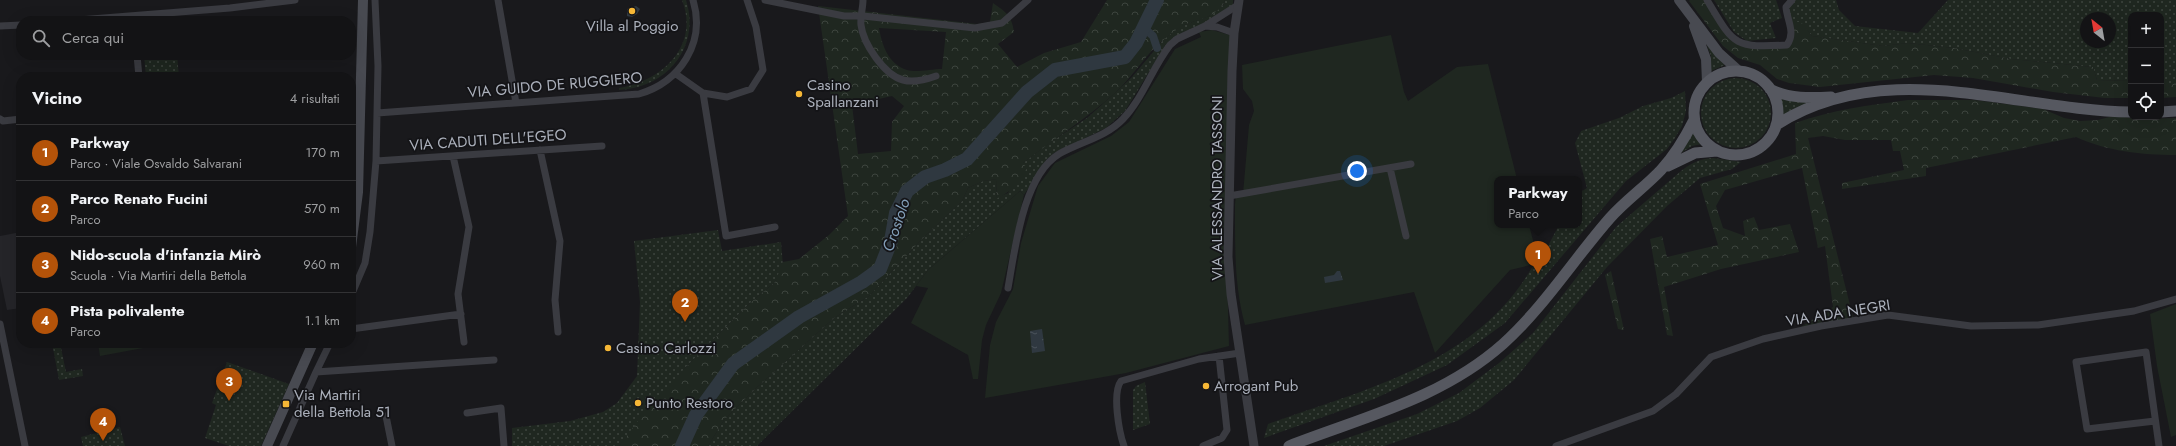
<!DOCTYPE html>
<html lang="it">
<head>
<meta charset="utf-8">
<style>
	:root { --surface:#131315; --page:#1c1c1e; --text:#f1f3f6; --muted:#9d9ea0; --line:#323234; --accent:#b45309 }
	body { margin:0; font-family:Jost,sans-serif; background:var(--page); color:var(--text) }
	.controls { position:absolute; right:12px; top:12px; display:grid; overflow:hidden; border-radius:8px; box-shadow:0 4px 16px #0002 }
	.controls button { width:36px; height:36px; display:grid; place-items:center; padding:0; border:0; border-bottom:1px solid var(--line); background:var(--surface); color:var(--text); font:20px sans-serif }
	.compass { position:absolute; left:2080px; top:12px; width:36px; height:36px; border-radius:50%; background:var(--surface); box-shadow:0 4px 16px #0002; rotate:329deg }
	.you { position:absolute; left:1357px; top:171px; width:14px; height:14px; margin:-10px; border:3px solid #fff; border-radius:50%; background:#1a73e8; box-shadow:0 0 0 6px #1a73e833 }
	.badge { display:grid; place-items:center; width:26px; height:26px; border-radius:50%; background:var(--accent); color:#fff; font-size:13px; font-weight:700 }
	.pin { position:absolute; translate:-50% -33px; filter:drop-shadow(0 1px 2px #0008) }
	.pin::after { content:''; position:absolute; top:21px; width:14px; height:12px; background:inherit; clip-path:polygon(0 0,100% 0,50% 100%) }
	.popup { position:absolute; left:1494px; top:176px; width:88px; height:52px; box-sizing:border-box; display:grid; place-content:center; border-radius:8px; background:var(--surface); filter:drop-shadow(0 1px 3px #0005); font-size:13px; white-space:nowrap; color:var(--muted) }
	.popup b { font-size:15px; color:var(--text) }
	.popup::after { content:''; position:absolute; left:50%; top:100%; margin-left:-8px; border:8px solid transparent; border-top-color:var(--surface) }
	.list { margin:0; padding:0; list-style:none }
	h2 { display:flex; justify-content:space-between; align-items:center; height:52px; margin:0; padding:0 16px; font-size:17px }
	h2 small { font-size:13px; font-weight:400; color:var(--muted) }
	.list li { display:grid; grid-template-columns:26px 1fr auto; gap:12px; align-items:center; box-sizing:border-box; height:56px; padding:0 16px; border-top:1px solid var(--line) }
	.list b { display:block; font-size:15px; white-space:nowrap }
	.list p { margin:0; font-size:13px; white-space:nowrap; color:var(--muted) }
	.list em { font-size:13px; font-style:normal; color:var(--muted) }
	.icon { flex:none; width:22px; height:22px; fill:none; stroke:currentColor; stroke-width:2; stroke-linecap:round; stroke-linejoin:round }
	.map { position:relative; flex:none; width:2176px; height:446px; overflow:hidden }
	.search { position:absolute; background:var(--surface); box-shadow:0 4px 16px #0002; left:16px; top:16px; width:340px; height:44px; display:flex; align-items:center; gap:10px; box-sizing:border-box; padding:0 14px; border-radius:16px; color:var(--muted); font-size:15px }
	.panel { position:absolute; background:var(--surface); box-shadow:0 4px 16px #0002; left:16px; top:72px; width:340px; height:276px; border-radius:16px }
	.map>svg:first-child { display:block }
	.built { fill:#252529 }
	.grass { fill:url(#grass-dots); fill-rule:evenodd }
	.forest { fill:url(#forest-crowns); fill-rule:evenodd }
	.garden { fill:#1f2720 }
	.water { fill:url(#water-ripples) }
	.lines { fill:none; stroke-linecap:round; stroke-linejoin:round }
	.canal { stroke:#2f3840; stroke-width:8 }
	.river { stroke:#2f3840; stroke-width:14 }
	.minor { stroke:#3a3b41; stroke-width:7 }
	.tertiary { stroke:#3a3b41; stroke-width:9 }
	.secondary { stroke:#484a51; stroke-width:10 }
	.primary { stroke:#565860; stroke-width:11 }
	.poi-dot { fill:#f6b736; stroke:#141417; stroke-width:1.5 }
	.labels { text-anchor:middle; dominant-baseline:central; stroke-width:3.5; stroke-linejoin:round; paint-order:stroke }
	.poi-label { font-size:15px; fill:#abb0bb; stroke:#141417; text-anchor:start }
	.street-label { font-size:15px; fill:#abb0bb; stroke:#141417 }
	.water-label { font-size:16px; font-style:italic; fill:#829eb7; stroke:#141417 }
</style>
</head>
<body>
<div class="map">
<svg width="2176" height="446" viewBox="0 0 2176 446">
	<defs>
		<pattern id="grass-dots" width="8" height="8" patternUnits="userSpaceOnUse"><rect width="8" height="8" fill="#1f2720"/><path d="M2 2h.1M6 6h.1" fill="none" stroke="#3d443e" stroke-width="1.8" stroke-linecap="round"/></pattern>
		<pattern id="forest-crowns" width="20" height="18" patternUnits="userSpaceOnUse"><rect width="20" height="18" fill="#1f2720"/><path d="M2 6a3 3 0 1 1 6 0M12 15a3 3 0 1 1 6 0" fill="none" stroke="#3d443e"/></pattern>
		<pattern id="water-ripples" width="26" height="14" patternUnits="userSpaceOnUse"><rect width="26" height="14" fill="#2f3840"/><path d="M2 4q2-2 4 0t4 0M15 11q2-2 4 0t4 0" fill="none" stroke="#4a525a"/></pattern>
	</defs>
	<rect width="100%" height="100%" fill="#19191c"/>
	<path class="built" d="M21 232V308L7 310 0 276V236Z"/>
	<path class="grass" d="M682 0H686C701 47 667 88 619 90V88C662 81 700 46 682 0Z
		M1225 0H1233V4L1224 13 1165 46 1125 111 1106 128 1054 153 1046 160 1024 195 1020 191 928 270 907 298 757 446H708L724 420 755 389 834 318 869 296 923 238 962 201 968 188 983 181 997 179 996 198 1008 193 1023 163 1048 144 1087 118 1116 92 1132 77 1164 39 1181 26 1209 16 1223 5Z
		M1714 0H1776L1782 18 1770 23 1776 38 1747 41 1734 32Z
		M1795 0H1836L1839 10 1855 26 1918 33 1948 0H2176V83H2161V15H2131V81L2097 80 2093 67 2011 59 1954 48 1908 43 1883 46 1812 36 1801 23 1789 22 1788 3ZM2086 18H2110V42H2086Z
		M173 16V21H141L140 19Z
		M1704 38 1725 65 1711 71V56Z
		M144 55H177L179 77H146Z
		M1701 113a35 35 0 1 1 70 0a35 35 0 1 1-70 0Z
		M1685 91 1686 111 1682 126 1675 138 1667 149 1626 181 1505 323 1447 365 1374 399 1264 438 1268 424C1366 389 1479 363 1534 264L1539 263 1559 225H1579V193L1587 188 1575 143 1581 131 1619 118 1643 106 1671 98Z
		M1781 97 1821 101 1796 108 1783 115Z
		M1693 133 1702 144 1692 146 1681 153Z
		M1713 158 1741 162 1732 169 1700 178 1667 206 1607 267 1514 380 1480 408 1457 421 1384 446H1324L1417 414 1459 393 1499 363 1533 333 1616 227 1681 171C1691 163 1699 159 1713 158Z
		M718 230 722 251 781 242 783 266 775 282 749 304 686 367 619 446H512V428L570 421 603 412 617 403 637 376 640 302 634 241Z
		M52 343H60L66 372 82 369 83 376 59 380Z
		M227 362 289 384 261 446H229L205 438 216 405 212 403Z
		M1145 382 1150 424 1133 430V390L1136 386Z
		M120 427 125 446H83L81 437Z"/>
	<path class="forest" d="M1107 0H1225C1218 18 1197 19 1182 26 1177 29 1172 33 1167 37 1147 51 1134 76 1115 93 1086 119 1054 139 1023 163L1027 168C1019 183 1011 192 996 199L997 179 983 181 968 188 962 201 923 238 869 296 834 318 755 389 724 420 708 446H619L647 409 686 367 749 304 775 282 783 262 799 259 829 235 848 216 818 6 977 24 990 22 993 3C1006 12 1012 16 1014 32L998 44 1017 67 1044 53 1081 42ZM879 28 946 32 942 69C932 69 916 73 907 70 888 64 882 45 879 28ZM892 96 904 106 892 122 891 151 858 154 852 105Z
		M1690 0H1707L1727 33 1743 44 1787 45 1789 22H1801L1812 36 1883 46 1908 43 1954 48 2011 59 2093 67 2097 80 2131 81V98H2105L2053 92 1973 78 1934 75 1820 87 1789 83 1777 79 1760 65 1738 58 1723 46 1689 1Z
		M2161 83H2176V97L2161 98Z
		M1908 100H1974L2043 109 2064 118 2080 121 2098 120 2113 116 2141 119 2176 118V155C2143 155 2106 151 2076 137L1926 168V176L1842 189V183L1904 170 1900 151H1893L1891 140H1845L1823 136 1808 138 1854 321 1793 332 1833 307 1825 246 1818 248 1802 168 1725 190 1716 206 1723 228 1745 236 1743 221 1754 217 1759 230 1790 224 1799 252 1721 269 1664 287 1673 336 1667 335 1650 239 1662 236 1667 257 1718 245 1700 184 1796 154 1795 123C1832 110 1869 105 1908 100Z
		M1611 271 1624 330 1618 329 1605 275Z"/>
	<path class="garden" d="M1212 30 1230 35 1225 197 1229 346 1126 373 985 398 990 345 996 322 1013 289 1021 243 1038 186 1055 163 1111 136 1129 122 1175 49 1201 37 1199 32Z
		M1391 35 1404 92 1408 101 1457 67 1488 64 1517 179H1497V225H1529L1539 263 1510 270 1435 353 1414 292 1245 325C1234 285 1235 246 1235 204L1236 195 1243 194 1249 125 1254 111 1252 101 1243 89 1242 65Z
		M1020 191 1024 195 1001 293 986 325 982 340 978 379H973L968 355 911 323 928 288 916 286 928 270Z
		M2176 304V435L2171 437 2157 366 2150 314Z
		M98 343H153L154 346 100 356Z"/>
	<path class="water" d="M636 6 640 9 637 14 632 17 627 16V9Z
		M1337 271H1340L1343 280 1325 283 1324 277 1334 275Z
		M1042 329 1045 351 1032 353 1030 331Z"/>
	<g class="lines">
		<path class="canal" d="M1144 28 1153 36 1157 48"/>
		<path class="river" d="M682 446 696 415 733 364 799 317 862 282 880 269 891 241 896 213 907 191 925 177 945 170 967 159 1027 92 1055 70 1125 57 1136 43 1157 0"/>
		<path class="minor" d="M498 0 516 103
			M765 0 844 16H863L975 28 1002 23 1028 0
			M863 0C863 8 860 17 861 25 863 43 884 75 903 80 914 83 925 80 936 76
			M1707 0C1734 45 1733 48 1787 45 1796 32 1787 21 1786 7L1792 0
			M66 21 230 8 295 0
			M0 26 21 25
			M1205 26 1217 27 1234 33
			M137 55 139 77
			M676 74 703 93 726 236 775 227
			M703 93 727 97 751 89 763 70 756 27 747 0
			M351 95 360 94
			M377 113 639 94C680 82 706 43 693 0
			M0 119 3 121 21 119
			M540 150 560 241 555 300 558 332
			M453 156 469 227 458 294 464 342
			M376 161 602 146
			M1390 168 1406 236
			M1229 196 1411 164
			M1008 288C1015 249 1023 176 1059 154 1080 142 1106 137 1123 119 1143 98 1152 68 1170 45L1177 39 1205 26 1238 5
			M351 296 365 263 370 232 376 161 378 66 375 0
			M0 324 25 446
			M351 329 461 314
			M316 372 330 343
			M467 413 501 408 504 446
			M386 416 392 446
			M2155 421 2087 429 2076 362 2146 352 2159 446
			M283 446 316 372 494 360
			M1124 446C1119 432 1112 393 1121 381L1199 359 1240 353
			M1203 446 1222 438 1227 430 1219 356
			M1556 446 1653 411 1676 394 1711 357 1763 339 1821 326 1888 315 1971 326 2038 325 2134 311 2176 299"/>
		<path class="tertiary" d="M1239 0 1234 33 1232 71 1228 257 1231 294 1254 446"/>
		<path class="secondary" d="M1679 0 1719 53 1739 71
			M1694 26 1706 59 1707 82
			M351 247 358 192 363 0
			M267 446 313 343"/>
		<path class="primary" d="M1694 113a42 42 0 1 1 84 0a42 42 0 1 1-84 0Z
			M1770 89C1789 99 1811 98 1831 97
			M2161 112 2176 111
			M1776 125C1886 55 2013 110 2131 112
			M1668 166 1695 153 1717 151
			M1289 446C1363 417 1441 399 1503 344 1544 307 1574 259 1610 218 1626 200 1645 187 1661 170 1675 155 1685 138 1694 120"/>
	</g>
	<g class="poi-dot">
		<circle cx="632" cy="11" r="4"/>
		<circle cx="799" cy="94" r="4"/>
		<circle cx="608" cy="348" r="4"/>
		<circle cx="1206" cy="386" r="4"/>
		<circle cx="638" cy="403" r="4"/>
		<rect x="282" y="400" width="8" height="8" rx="2"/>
	</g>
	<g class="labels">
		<g class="poi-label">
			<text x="632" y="26" text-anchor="middle">Villa al Poggio</text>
			<text x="807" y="85">Casino<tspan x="807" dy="17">Spallanzani</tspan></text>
			<text x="616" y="348">Casino Carlozzi</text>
			<text x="1214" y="386">Arrogant Pub</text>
			<text x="294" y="395">Via Martiri<tspan x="294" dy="17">della Bettola 51</tspan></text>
			<text x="646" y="403">Punto Restoro</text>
		</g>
		<g class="street-label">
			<text transform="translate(555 85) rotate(-5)">VIA GUIDO DE RUGGIERO</text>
			<text transform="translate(488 140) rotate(-4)">VIA CADUTI DELL'EGEO</text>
			<text transform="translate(1217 188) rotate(-90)">VIA ALESSANDRO TASSONI</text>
			<text transform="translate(1838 313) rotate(-9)">VIA ADA NEGRI</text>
		</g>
		<g class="water-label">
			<text transform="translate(896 225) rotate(-71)">Crostolo</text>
		</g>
	</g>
</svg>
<div class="controls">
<button>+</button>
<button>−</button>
<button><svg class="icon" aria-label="locate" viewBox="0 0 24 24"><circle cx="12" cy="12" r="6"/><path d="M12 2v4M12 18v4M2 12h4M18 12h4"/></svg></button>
</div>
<svg class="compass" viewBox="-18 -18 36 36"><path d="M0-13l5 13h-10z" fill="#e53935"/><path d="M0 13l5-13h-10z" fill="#9d9ea0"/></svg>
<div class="you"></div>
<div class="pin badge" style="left:1538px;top:274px">1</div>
<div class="popup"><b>Parkway</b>Parco</div>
<div class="pin badge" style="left:685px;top:322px">2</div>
<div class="pin badge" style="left:229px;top:401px">3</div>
<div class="pin badge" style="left:103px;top:441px">4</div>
<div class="search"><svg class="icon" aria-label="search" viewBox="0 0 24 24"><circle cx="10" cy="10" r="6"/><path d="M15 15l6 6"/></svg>Cerca qui</div>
<section class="panel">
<h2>Vicino<small>4 risultati</small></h2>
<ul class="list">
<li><span class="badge">1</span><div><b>Parkway</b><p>Parco · Viale Osvaldo Salvarani</p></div><em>170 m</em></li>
<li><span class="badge">2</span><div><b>Parco Renato Fucini</b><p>Parco</p></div><em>570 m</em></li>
<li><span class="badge">3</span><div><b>Nido-scuola d'infanzia Mirò</b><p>Scuola · Via Martiri della Bettola</p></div><em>960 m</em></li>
<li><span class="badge">4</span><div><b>Pista polivalente</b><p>Parco</p></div><em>1.1 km</em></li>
</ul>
</section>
</div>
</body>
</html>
